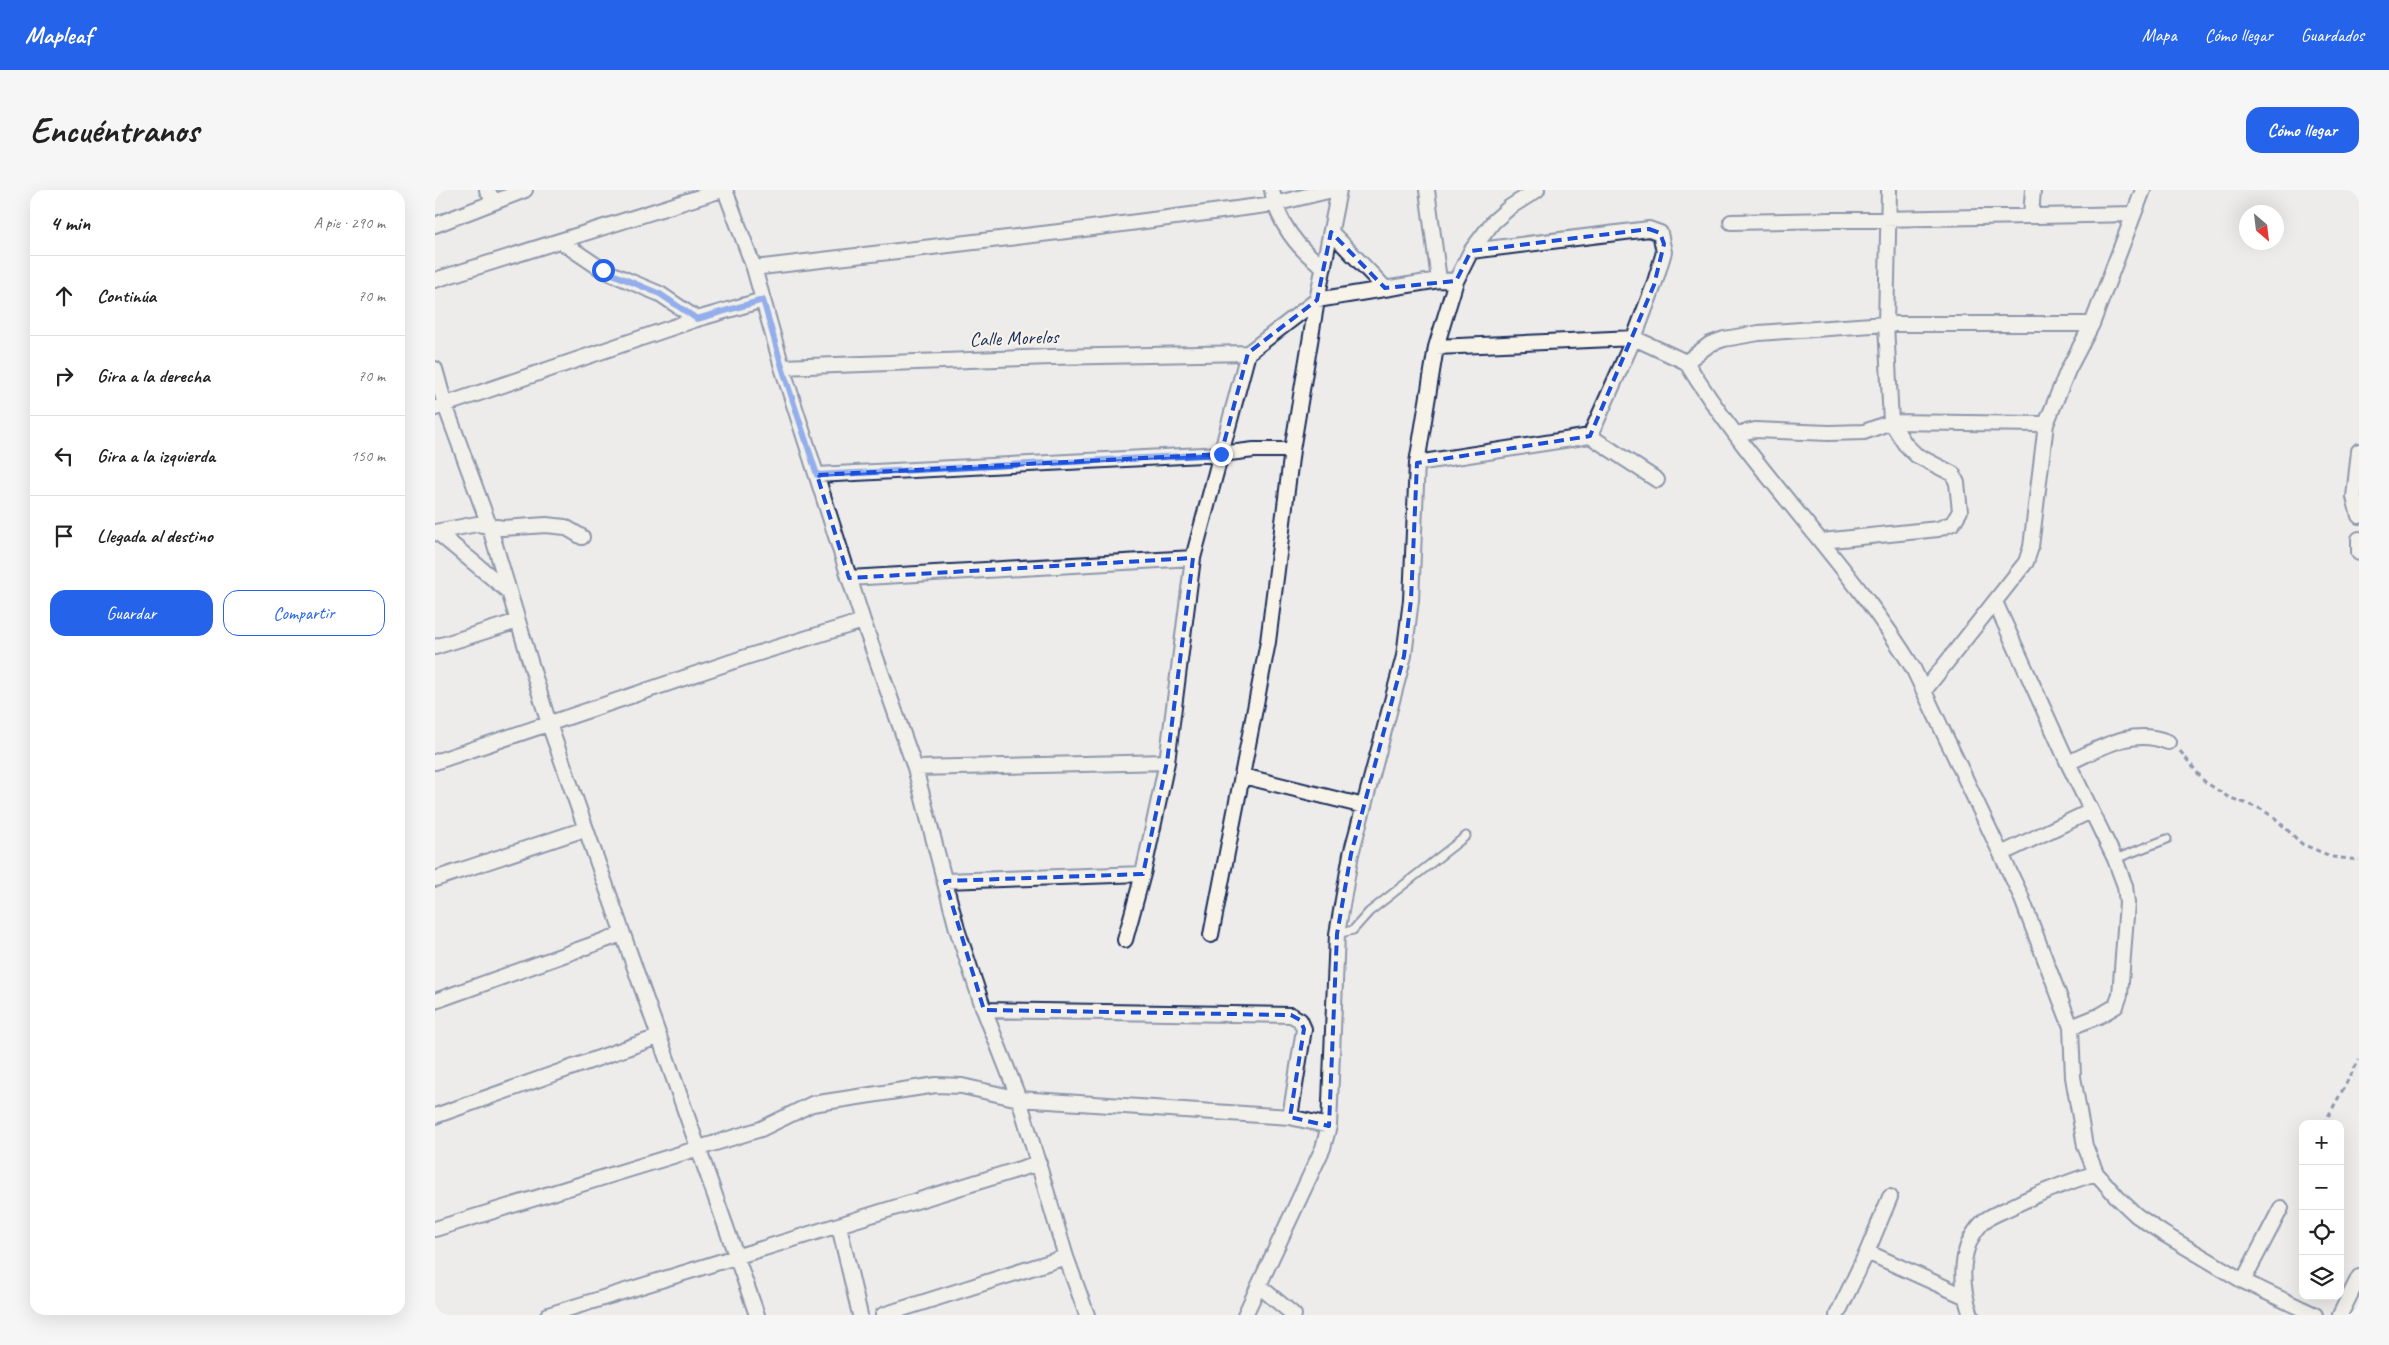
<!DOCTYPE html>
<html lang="es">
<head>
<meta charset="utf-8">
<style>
	:root { --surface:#fff; --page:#f6f6f6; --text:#222; --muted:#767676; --line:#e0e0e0; --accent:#2563eb }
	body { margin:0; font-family:Caveat,sans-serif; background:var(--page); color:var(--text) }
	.controls { position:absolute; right:15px; bottom:15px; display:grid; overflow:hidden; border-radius:10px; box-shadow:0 5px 20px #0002 }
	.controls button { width:45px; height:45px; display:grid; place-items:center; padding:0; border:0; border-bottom:1px solid var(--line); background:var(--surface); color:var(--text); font:25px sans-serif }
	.compass { position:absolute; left:1804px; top:15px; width:45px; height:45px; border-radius:50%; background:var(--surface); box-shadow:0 5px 20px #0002; rotate:152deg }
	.stop { position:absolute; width:15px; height:15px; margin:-11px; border:4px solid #2563eb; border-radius:50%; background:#fff }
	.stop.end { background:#2563eb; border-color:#fff; box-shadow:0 1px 5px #0008 }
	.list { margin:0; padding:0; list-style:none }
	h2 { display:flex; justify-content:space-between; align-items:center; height:65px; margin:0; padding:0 20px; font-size:21px }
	h2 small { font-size:16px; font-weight:400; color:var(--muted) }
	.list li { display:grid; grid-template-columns:32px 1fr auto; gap:15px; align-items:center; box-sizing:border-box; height:80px; padding:0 20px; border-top:1px solid var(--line) }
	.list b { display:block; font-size:19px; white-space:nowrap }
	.list em { font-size:16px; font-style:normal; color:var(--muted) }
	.actions { display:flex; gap:10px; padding:15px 20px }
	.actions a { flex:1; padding:11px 0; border:1px solid var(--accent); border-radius:15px; text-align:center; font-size:18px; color:var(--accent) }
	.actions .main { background:var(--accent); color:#fff }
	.icon { flex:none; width:28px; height:28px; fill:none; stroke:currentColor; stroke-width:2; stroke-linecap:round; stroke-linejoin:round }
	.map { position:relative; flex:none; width:1924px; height:1125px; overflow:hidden; border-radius:15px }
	header { display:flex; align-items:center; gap:30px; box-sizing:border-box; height:70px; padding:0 25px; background:var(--accent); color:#fff }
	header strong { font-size:24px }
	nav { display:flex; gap:28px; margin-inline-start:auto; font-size:18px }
	.intro { display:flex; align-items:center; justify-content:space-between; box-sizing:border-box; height:120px; padding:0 30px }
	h1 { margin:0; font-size:35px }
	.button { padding:12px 22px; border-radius:15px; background:var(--accent); color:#fff; font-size:18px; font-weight:700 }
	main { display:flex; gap:30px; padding:0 30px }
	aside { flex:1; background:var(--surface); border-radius:15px; box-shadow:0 5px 20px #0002 }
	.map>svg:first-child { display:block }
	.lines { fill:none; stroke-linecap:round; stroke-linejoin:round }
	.service-casing { stroke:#1b2f5e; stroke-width:11 }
	.minor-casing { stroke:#1b2f5e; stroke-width:18 }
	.path { stroke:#1b2f5e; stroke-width:3; stroke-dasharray:5 4; stroke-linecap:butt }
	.service { stroke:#f7f3e8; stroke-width:7 }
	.minor { stroke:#f7f3e8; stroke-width:14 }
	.route { stroke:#2563eb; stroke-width:6 }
	.marked { fill:none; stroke:#1d4ed8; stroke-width:4; stroke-dasharray:10 6; stroke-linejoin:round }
	.labels { text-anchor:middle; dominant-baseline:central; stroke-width:4.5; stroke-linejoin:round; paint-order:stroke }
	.street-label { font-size:20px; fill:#1b2f5e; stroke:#f7f3e8 }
</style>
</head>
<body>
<header>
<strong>Mapleaf</strong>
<nav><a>Mapa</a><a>Cómo llegar</a><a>Guardados</a></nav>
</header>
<div class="intro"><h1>Encuéntranos</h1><a class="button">Cómo llegar</a></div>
<main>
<aside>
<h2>4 min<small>A pie · 290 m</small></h2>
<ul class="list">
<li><svg class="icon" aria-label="ahead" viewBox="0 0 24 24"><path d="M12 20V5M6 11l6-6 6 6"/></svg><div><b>Continúa</b></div><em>70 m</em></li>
<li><svg class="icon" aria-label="right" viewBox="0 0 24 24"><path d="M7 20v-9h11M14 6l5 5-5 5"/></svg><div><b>Gira a la derecha</b></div><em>70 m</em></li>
<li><svg class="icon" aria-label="left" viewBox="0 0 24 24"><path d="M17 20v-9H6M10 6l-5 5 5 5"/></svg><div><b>Gira a la izquierda</b></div><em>150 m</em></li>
<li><svg class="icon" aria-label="arrive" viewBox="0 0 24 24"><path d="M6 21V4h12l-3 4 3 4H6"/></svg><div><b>Llegada al destino</b></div></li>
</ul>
<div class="actions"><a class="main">Guardar</a><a>Compartir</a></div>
</aside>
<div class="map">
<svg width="1924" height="1125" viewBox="0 0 1924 1125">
	<rect width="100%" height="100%" fill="#edeceb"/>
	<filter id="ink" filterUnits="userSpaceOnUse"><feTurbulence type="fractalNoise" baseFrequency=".02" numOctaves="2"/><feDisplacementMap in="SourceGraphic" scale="10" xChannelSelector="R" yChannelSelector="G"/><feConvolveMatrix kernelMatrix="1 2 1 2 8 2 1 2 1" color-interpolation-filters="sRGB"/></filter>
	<g filter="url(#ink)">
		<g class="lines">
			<defs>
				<path id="service" d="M1680 669 1732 649
					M902 744 918 740 934 722 1031 646"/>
				<path id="minor" d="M52 0 59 11
					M290 0 319 78 347 177 428 431 480 578 522 739 549 820 584 909 631 1067 652 1125
					M837 0C842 31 862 59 889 77
					M992 0 1004 90
					M1596 26 1598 0
					M1296 32 1699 24
					M0 35 90 0
					M896 42 950 98
					M125 51 168 80 225 104 262 129
					M1036 61 1214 39 1225 43 1229 62 1219 95 1199 148 1155 246
					M319 78 649 39 839 14 897 0
					M0 90 287 0
					M1001 157 1199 148 1251 172 1275 154 1289 149 1324 143 1451 134H1657
					M1251 172C1317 280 1412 370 1478 478L1585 704 1636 837 1638 887 1650 956 1661 983 1683 1008 1701 1025 1729 1044 1808 1091 1880 1125
					M347 177 616 167 813 163
					M0 179 10 215 54 335 114 534 322 1125
					M0 218 262 129 328 110
					M1301 244 1320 240 1394 243 1429 242 1456 232 1611 234
					M1924 261 1919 307 1924 326
					M982 273 1155 246 1222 290
					M382 285 786 264 819 260H857
					M0 342 42 334 68 338 111 335 130 337 147 347
					M2 342 73 401
					M1924 349V363
					M1387 351 1503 339 1518 333 1525 321 1522 293 1518 284 1481 265 1470 254 1456 232 1451 134 1454 0
					M414 388 758 368
					M1560 412 1633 573 1680 669 1690 696 1692 713 1685 805 1681 816 1664 826 1636 837
					M0 457 83 431
					M1489 501 1591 372 1596 357 1611 234 1633 180 1657 134 1708 0
					M0 572 311 467 428 431
					M1633 573C1666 558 1697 537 1733 552
					M480 578 732 572
					M808 586 929 616
					M1566 664 1656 621
					M0 689 150 639
					M510 691 708 684 732 572 758 368 813 163 882 110 1004 90 1021 91
					M776 745 833 452 857 260 882 110 904 0
					M690 750 708 684
					M0 811 187 744
					M549 820 856 825 865 830 869 839 855 927
					M0 926 223 847
					M404 1036 425 1125
					M0 1039 326 939 377 914 501 895 527 896 584 909 855 927 894 936
					M1432 1062 1455 1007
					M1808 1091 1846 1018
					M824 1096 859 1125
					M113 1125 604 973
					M448 1125 631 1067
					M810 1125 888 958 894 936 902 744 916 664 969 466 976 410 982 273 1001 157 1021 91 1036 61 1058 32 1075 17 1102 0
					M1402 1125 1432 1062 1529 1106
					M1536 1125C1525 1095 1523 1056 1549 1031 1555 1026 1565 1022 1572 1019 1601 1004 1630 993 1661 983
					M1905 1125 1924 1087"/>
			</defs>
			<use href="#service" class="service-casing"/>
			<use href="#minor" class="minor-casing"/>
			<path class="path" d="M1745 561 1769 591 1793 607 1826 619 1840 628 1867 654 1898 667 1924 670
				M1889 934 1924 870"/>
			<use href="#service" class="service"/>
			<use href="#minor" class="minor"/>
		</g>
	</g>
	<g class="lines" filter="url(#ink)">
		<path class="route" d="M168 80 225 104 262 129 328 110 347 177 382 285 786 264"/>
	</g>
	<path d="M0 0H1924V1125H0ZM1214 39 1225 43 1229 54 1219 95 1155 246 982 273 976 410 969 466 916 664 902 744 894 936 855 927 869 839 865 830 856 825 549 820 510 691 708 684 732 572 758 368 414 388 382 285 786 264 813 163 882 110 896 42 950 98 1021 91 1036 61Z" fill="#edeceb" fill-opacity=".55" fill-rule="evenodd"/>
	<path class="marked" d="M1214 39 1225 43 1229 54 1219 95 1155 246 982 273 976 410 969 466 916 664 902 744 894 936 855 927 869 839 865 830 856 825 549 820 510 691 708 684 732 572 758 368 414 388 382 285 786 264 813 163 882 110 896 42 950 98 1021 91 1036 61Z"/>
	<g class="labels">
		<g class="street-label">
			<text transform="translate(579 148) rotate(-2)">Calle Morelos</text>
		</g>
	</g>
</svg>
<div class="controls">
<button>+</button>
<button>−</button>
<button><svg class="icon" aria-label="locate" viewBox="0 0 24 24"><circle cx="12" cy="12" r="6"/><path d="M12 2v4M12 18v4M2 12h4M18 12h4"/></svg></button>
<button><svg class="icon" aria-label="layers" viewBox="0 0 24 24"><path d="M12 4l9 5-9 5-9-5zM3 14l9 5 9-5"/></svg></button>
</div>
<svg class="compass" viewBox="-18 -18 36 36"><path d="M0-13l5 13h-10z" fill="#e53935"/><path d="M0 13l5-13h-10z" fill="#767676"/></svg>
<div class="stop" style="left:168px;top:80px"></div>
<div class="stop end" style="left:786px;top:264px"></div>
</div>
</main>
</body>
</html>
